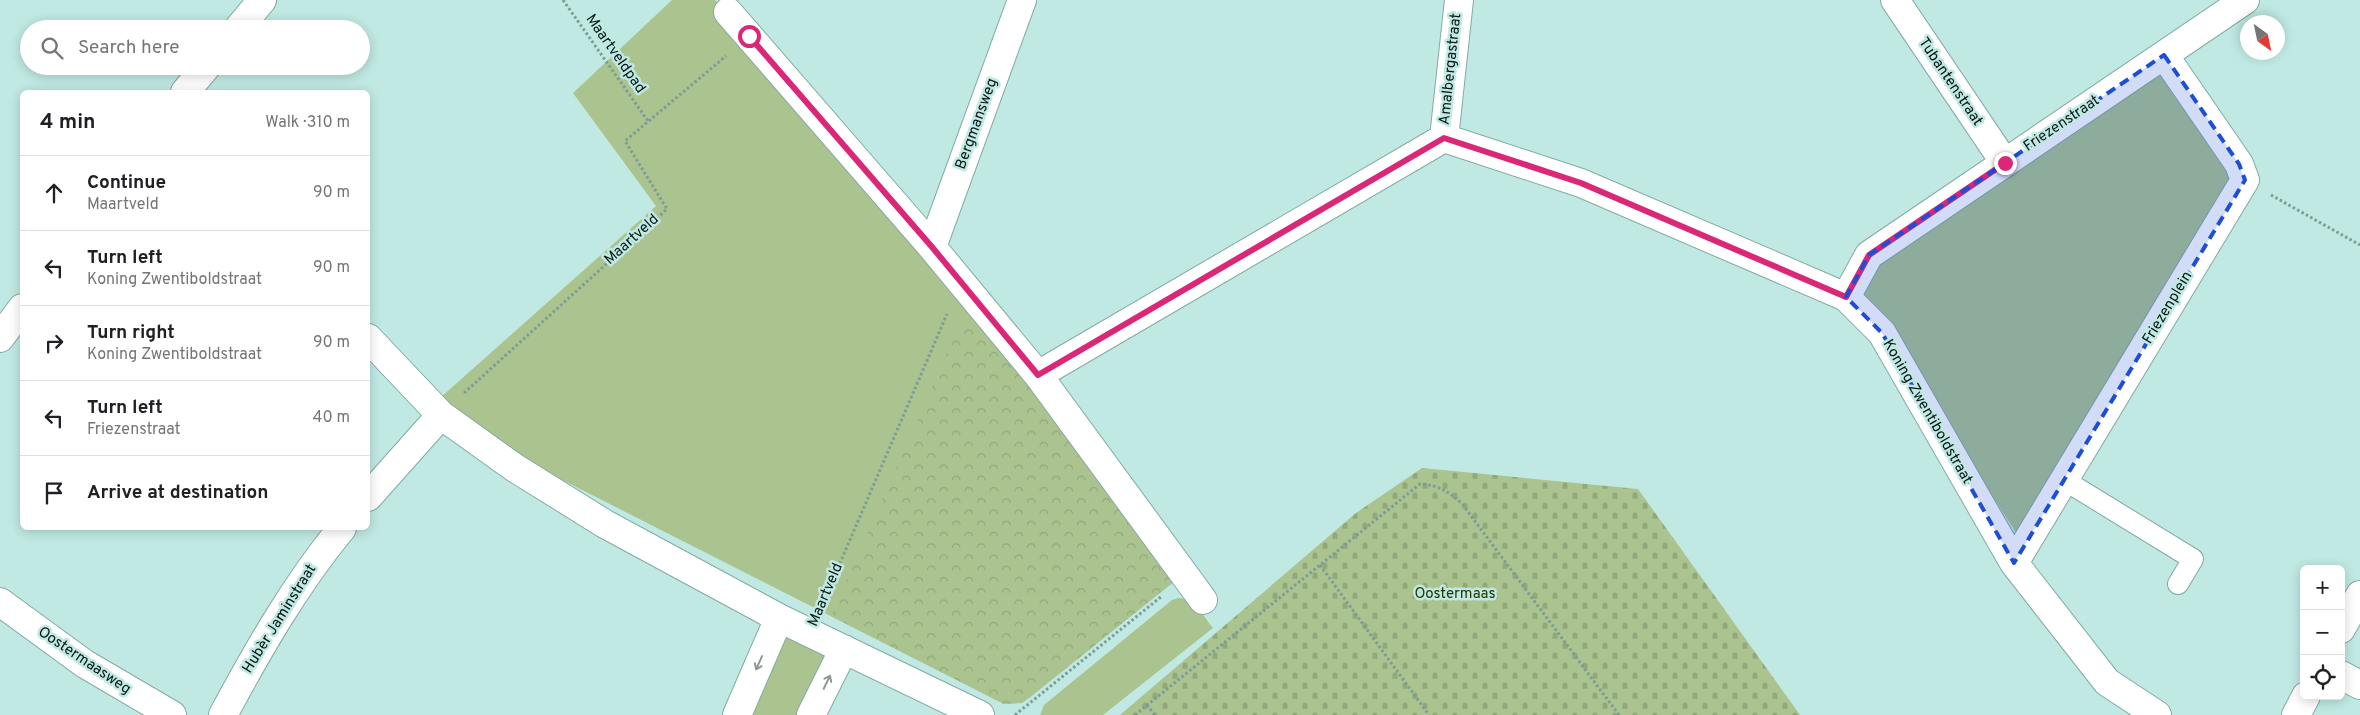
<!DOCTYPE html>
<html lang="en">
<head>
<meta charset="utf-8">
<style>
	:root { --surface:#fff; --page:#f2f2f2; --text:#202124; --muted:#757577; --line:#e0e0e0 }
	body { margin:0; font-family:Overpass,sans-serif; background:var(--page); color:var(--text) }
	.controls { position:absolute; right:15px; bottom:15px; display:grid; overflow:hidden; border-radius:8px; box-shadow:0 2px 12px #0003 }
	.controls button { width:45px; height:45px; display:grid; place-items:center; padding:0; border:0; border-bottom:1px solid var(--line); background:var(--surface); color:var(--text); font:25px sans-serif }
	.compass { position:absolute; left:2240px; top:15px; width:45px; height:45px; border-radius:50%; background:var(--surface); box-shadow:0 2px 12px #0003; rotate:147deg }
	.stop { position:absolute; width:15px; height:15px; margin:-11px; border:4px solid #db2777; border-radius:50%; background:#fff }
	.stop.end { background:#db2777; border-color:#fff; box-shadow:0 1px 5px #0008 }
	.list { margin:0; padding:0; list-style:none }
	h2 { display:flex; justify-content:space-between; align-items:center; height:65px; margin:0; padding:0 20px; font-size:21px }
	h2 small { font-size:16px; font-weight:400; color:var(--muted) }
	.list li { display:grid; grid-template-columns:32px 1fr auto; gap:15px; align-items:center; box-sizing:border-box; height:75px; padding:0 20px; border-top:1px solid var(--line) }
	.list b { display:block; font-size:19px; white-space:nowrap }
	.list p { margin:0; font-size:16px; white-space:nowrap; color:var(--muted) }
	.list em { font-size:16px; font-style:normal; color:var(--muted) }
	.icon { flex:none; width:28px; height:28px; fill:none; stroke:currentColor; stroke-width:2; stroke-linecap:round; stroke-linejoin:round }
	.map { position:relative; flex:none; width:2360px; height:715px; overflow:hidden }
	.search { position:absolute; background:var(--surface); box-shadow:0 2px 12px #0003; left:20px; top:20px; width:350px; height:55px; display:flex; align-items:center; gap:12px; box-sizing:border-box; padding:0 18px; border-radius:28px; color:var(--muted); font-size:19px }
	.panel { position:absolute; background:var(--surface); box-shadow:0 2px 12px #0003; left:20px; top:90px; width:350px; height:440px; border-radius:8px }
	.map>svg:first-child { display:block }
	.grass { fill:#abc38e }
	.cemetery { fill:url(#cemetery-stones) }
	.park { fill:url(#park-crowns) }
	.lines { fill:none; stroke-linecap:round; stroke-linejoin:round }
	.service-casing { stroke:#83aaa5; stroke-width:22 }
	.minor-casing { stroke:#83aaa5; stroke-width:30 }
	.tertiary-casing { stroke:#83aaa5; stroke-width:30 }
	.path { stroke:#7c9c97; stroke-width:3; stroke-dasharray:2.5 2.5; stroke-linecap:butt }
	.service { stroke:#fff; stroke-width:20 }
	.minor { stroke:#fff; stroke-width:28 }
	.tertiary { stroke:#fff; stroke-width:28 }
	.oneway { stroke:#8f9695 }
	.route { stroke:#db2777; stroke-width:6 }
	.marked { fill:#1d4ed8; fill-opacity:0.2; stroke:#1d4ed8; stroke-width:4; stroke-dasharray:10 6; stroke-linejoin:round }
	.labels { text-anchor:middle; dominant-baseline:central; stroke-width:5; stroke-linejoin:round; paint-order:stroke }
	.street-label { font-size:15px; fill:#071614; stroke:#c0e9e3 }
	.park-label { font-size:15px; fill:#243900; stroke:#c0e9e3 }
</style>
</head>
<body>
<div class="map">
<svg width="2360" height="715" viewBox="0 0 2360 715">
	<defs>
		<pattern id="cemetery-stones" width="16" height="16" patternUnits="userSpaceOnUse" patternTransform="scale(1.25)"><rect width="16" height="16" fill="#abc38e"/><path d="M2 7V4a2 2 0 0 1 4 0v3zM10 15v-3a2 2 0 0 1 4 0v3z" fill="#92a77a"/></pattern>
		<pattern id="park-crowns" width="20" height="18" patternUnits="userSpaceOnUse" patternTransform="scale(1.25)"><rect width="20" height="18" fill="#abc38e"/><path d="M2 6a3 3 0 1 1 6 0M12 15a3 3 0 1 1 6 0" fill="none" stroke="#92a77a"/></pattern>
	</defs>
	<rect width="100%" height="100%" fill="#c0e9e3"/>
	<path class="grass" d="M672 0H715L927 250 1019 366 1033 695 1022 703 1004 704 527 462 440 398 656 206 573 93Z
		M2163 62 2237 173 2023 543 1884 330 1850 297 1872 257Z
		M1178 598C1195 598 1203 616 1213 628L1103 715H1040L1044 705 1172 600Z
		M787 637 830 658 803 715H750Z"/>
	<path class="cemetery" d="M1422 468 1638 489 1800 715H1120L1356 513Z"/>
	<path class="park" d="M969 303 1180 577 1033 695C1023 702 1017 704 1004 704L831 616Z"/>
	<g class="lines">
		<defs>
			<path id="service" d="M2064 480 2193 559 2178 584"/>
			<path id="minor" d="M1895 0 2005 163
				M728 12 932 247 1038 375 1203 600
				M1444 138 1459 0
				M932 247 1022 0
				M1846 297 1869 255 2245 0
				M368 338 441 415 515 468 605 524 779 618 980 715
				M1038 375 1444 138 1581 183 1846 297 1882 333 2014 563 2107 682 2157 715
				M368 497 441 415
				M2014 563 2245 180 2239 164 2164 55
				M2341 629 2360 595
				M2341 675 2360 685
				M223 715C258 650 295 585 342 528
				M737 715 779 618
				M811 715 844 649
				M2296 715 2306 696"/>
			<path id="tertiary" d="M238 29 262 0
				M185 92 207 66
				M0 338 22 308
				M0 602 85 664 172 715"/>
		</defs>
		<use href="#service" class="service-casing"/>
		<use href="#minor" class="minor-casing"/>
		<use href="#tertiary" class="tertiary-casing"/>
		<path class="path" d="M563 0 648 121
			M2271 195 2360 245
			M464 393 667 209 625 141 726 56
			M1320 565 1429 715
			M822 605 947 314
			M1147 705 1155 715
			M1015 715 1162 596
			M1135 715 1420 484C1439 485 1450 492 1463 505L1619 715"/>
		<use href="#service" class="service"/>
		<use href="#minor" class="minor"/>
		<use href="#tertiary" class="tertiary"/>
	</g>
	<defs><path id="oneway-shaft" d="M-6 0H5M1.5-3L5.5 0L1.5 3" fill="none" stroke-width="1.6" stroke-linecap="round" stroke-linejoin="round" transform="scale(1.25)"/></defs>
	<g class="oneway">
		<use href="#oneway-shaft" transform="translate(759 663) rotate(114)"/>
		<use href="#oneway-shaft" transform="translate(827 682) rotate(-64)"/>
	</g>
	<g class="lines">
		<path class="route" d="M749 36 932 247 1038 375 1444 138 1581 183 1846 297 1869 255 2005 163"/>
	</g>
	<path class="marked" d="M2164 55 2239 164 2245 180 2014 563 1882 333 1846 297 1869 255Z"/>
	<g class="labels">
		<g class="street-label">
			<text transform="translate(615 54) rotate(55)">Maartveldpad</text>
			<text transform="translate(1451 69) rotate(-84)">Amalbergastraat</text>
			<text transform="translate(1950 82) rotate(56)">Tubantenstraat</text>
			<text transform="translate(977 124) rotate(-70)">Bergmansweg</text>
			<text transform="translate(2062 124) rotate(-34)">Friezenstraat</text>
			<text transform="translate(632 240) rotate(-42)">Maartveld</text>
			<text transform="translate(2168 308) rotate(-59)">Friezenplein</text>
			<text transform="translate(1927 412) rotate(60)">Koning Zwentiboldstraat</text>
			<text transform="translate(826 595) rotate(-67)">Maartveld</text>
			<text transform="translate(280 619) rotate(-58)">Hubèr Jaminstraat</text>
			<text transform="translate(84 661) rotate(34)">Oostermaasweg</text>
		</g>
		<g class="park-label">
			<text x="1455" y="594">Oostermaas</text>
		</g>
	</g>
</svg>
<div class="controls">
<button>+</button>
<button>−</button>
<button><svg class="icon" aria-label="locate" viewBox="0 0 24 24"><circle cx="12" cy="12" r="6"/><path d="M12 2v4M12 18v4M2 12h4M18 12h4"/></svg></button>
</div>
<svg class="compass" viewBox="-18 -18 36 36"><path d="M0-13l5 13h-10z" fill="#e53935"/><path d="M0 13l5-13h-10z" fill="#757577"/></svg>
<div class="stop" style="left:749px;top:36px"></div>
<div class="stop end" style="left:2005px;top:163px"></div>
<div class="search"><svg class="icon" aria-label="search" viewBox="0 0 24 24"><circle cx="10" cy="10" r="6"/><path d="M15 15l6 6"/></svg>Search here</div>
<section class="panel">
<h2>4 min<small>Walk · 310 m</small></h2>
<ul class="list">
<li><svg class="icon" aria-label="ahead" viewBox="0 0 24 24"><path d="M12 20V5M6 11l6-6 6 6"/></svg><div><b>Continue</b><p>Maartveld</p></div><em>90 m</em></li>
<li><svg class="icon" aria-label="left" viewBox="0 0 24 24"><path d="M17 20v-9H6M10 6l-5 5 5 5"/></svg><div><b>Turn left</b><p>Koning Zwentiboldstraat</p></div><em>90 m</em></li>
<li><svg class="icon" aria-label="right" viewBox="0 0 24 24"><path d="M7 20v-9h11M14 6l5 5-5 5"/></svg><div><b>Turn right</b><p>Koning Zwentiboldstraat</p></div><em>90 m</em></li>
<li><svg class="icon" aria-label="left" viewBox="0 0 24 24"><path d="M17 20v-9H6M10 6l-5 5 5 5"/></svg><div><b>Turn left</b><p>Friezenstraat</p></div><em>40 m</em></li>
<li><svg class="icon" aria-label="arrive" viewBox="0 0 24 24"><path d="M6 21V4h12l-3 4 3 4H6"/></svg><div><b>Arrive at destination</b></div></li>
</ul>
</section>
</div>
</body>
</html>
